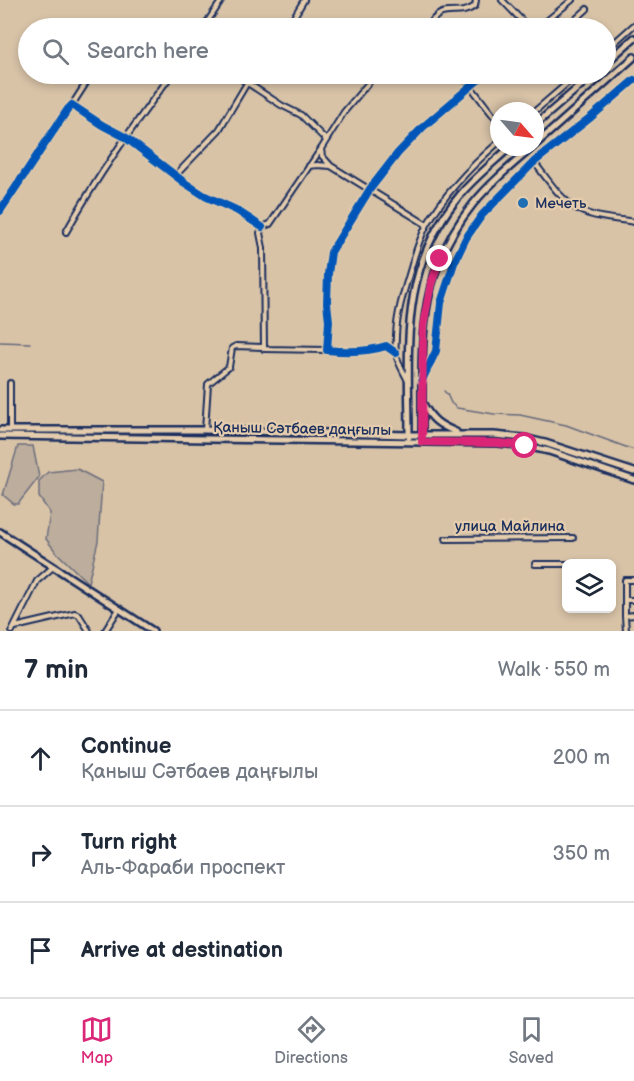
<!DOCTYPE html>
<html lang="en">
<head>
<meta charset="utf-8">
<style>
	:root { --surface:#fff; --page:#f2f2f3; --text:#1f2937; --muted:#747a83; --line:#e0e1e3; --accent:#db2777 }
	body { margin:0; font-family:"Balsamiq Sans",sans-serif; background:var(--page); color:var(--text) }
	.controls { position:absolute; right:18px; bottom:18px; display:grid; overflow:hidden; border-radius:9px; box-shadow:0 3px 9px #0003 }
	.controls button { width:54px; height:54px; display:grid; place-items:center; padding:0; border:0; border-bottom:2px solid var(--line); background:var(--surface); color:var(--text); font:30px sans-serif }
	.compass { position:absolute; left:490px; top:102px; width:54px; height:54px; border-radius:50%; background:var(--surface); box-shadow:0 3px 9px #0003; rotate:118deg }
	.stop { position:absolute; width:18px; height:18px; margin:-14px; border:4px solid #db2777; border-radius:50%; background:#fff }
	.stop.end { background:#db2777; border-color:#fff; box-shadow:0 2px 6px #0008 }
	.list { margin:0; padding:0; list-style:none }
	h2 { display:flex; justify-content:space-between; align-items:center; height:78px; margin:0; padding:0 24px; font-size:26px }
	h2 small { font-size:20px; font-weight:400; color:var(--muted) }
	.list li { display:grid; grid-template-columns:39px 1fr auto; gap:18px; align-items:center; box-sizing:border-box; height:96px; padding:0 24px; border-top:2px solid var(--line) }
	.list b { display:block; font-size:22px; white-space:nowrap }
	.list p { margin:0; font-size:20px; white-space:nowrap; color:var(--muted) }
	.list em { font-size:20px; font-style:normal; color:var(--muted) }
	.icon { flex:none; width:33px; height:33px; fill:none; stroke:currentColor; stroke-width:2; stroke-linecap:round; stroke-linejoin:round }
	.map { position:relative; flex:none; width:634px; height:631px; overflow:hidden }
	.search { position:absolute; background:var(--surface); box-shadow:0 3px 9px #0003; left:18px; right:18px; top:18px; height:66px; display:flex; align-items:center; gap:15px; box-sizing:border-box; padding:0 21px; border-radius:33px; color:var(--muted); font-size:22px }
	.sheet { height:366px; background:var(--surface) }
	nav { display:flex; justify-content:space-around; align-items:center; box-sizing:border-box; height:84px; border-top:2px solid var(--line); background:var(--surface); font-size:16px; color:var(--muted) }
	nav a { display:grid; justify-items:center; gap:3px }
	nav .on { color:var(--accent) }
	.map>svg:first-child { display:block }
	.green { fill:#bcad9c; stroke:#6c6e7d; stroke-width:1.5 }
	.lines { fill:none; stroke-linecap:round; stroke-linejoin:round }
	.stream { stroke:#66697b; stroke-width:1.5 }
	.street-casing { stroke:#1b2f5e; stroke-width:8 }
	.secondary-casing { stroke:#1b2f5e; stroke-width:10 }
	.street { stroke:#e4ccac; stroke-width:4 }
	.secondary { stroke:#e4ccac; stroke-width:5 }
	.cycleway-casing { stroke:#e4ccac; stroke-width:11 }
	.cycleway { stroke:#0057b8; stroke-width:8 }
	.route { stroke:#db2777; stroke-width:8 }
	.poi-dot { fill:#1f6fb2; stroke:#e4ccac; stroke-width:2 }
	.labels { text-anchor:middle; dominant-baseline:central; stroke-width:4.5; stroke-linejoin:round; paint-order:stroke }
	.poi-label { font-size:15px; fill:#1b2f5e; stroke:#e4ccac; text-anchor:start }
	.street-label { font-size:15px; fill:#1b2f5e; stroke:#e4ccac }
</style>
</head>
<body>
<div class="map">
<svg width="634" height="631" viewBox="0 0 634 631">
	<rect width="100%" height="100%" fill="#d8c3a7"/>
	<filter id="ink" filterUnits="userSpaceOnUse"><feTurbulence type="fractalNoise" baseFrequency=".0167" numOctaves="2"/><feDisplacementMap in="SourceGraphic" scale="12" xChannelSelector="R" yChannelSelector="G"/><feConvolveMatrix kernelMatrix="1 2 1 2 8 2 1 2 1" color-interpolation-filters="sRGB"/></filter>
	<g filter="url(#ink)">
		<path class="green" d="M18 446H33L39 477 18 504H14L3 495Z
			M77 469 102 482 98 541 88 583 56 552 46 539 50 513 39 497V481L48 472Z"/>
		<g class="lines">
			<path class="stream" d="M0 342 30 343
				M444 391 447 394 451 403 457 408 494 414 520 415 566 425 634 450"/>
			<defs>
				<path id="street" d="M502 0 529 28
					M291 22 304 0
					M203 28 222 0
					M283 28 285 23 291 22 342 28
					M415 28 420 27 424 28
					M428 28C442 0 456 20 475 6L476 0
					M538 28 572 0
					M566 28 587 9
					M606 50 634 25
					M234 74 281 105 301 115 326 140
					M461 74 499 123
					M72 105 88 80 87 74
					M535 111 578 74
					M321 149 322 156 331 166 427 225
					M534 162C547 178 560 200 579 210 595 218 616 219 634 222
					M309 166 317 165 331 166
					M175 176 219 130 247 83 255 74
					M0 211 68 109 72 105 102 125 125 137 185 183 205 196 236 210 262 227
					M66 232C97 176 134 125 172 74
					M327 350 264 349 263 248 260 233 262 227 270 224 321 149 344 112 376 74
					M396 353 386 346C368 352 346 352 327 350L329 321 327 303 328 274 331 252 370 189 398 153 423 127 485 74
					M407 379C403 371 398 363 396 354 395 348 396 341 396 335 397 312 404 291 411 268 415 254 419 239 427 225 445 193 471 166 499 142
					M422 379 436 351 441 303 454 263 466 238 482 215 534 162 591 117 634 80
					M10 383V430
					M205 430 208 384 229 367 232 348 236 346 263 347
					M446 539 573 538
					M535 564H566
					M569 564 574 563
					M634 580H625V600H634
					M625 600V616L634 615
					M625 616 626 631
					M15 627 75 613 79 615 89 631
					M12 631 37 581 53 567
					M105 631 119 609"/>
				<path id="secondary" d="M606 63 634 38
					M535 125 594 74
					M535 145 634 57
					M423 404C432 420 439 425 456 432
					M0 430H205L409 435H494L524 438 545 443 634 472
					M0 436 498 443 526 446 549 451 634 480
					M409 437C409 348 398 269 460 195 475 177 493 163 510 147
					M422 438C423 349 413 279 473 204 490 183 512 165 533 147
					M0 532 153 631"/>
			</defs>
			<use href="#street" class="street-casing"/>
			<use href="#secondary" class="secondary-casing"/>
			<use href="#street" class="street"/>
			<use href="#secondary" class="secondary"/>
			<defs>
				<path id="cycleway" d="M0 211 68 109 72 105 102 125 125 137 185 183 205 196 236 210 262 227
					M396 353 386 346C368 352 346 352 327 350L329 321 327 303 328 274 331 252 370 189 398 153 423 127 485 74
					M422 380 436 351 441 303 454 263 466 238 482 215 534 162 591 117 634 80"/>
			</defs>
			<use href="#cycleway" class="cycleway-casing"/>
			<use href="#cycleway" class="cycleway"/>
		</g>
	</g>
	<g class="lines" filter="url(#ink)">
		<path class="route" d="M440 259 431 284 423 326 422 442 498 443 525 446"/>
	</g>
	<circle class="poi-dot" cx="523" cy="203" r="6"/>
	<g class="labels">
		<g class="poi-label">
			<text x="535" y="203">Мечеть</text>
		</g>
		<g class="street-label">
			<text transform="translate(302 429) rotate(1)">Қаныш Сәтбаев даңғылы</text>
			<text x="510" y="526">улица Майлина</text>
		</g>
	</g>
</svg>
<div class="controls">
<button><svg class="icon" aria-label="layers" viewBox="0 0 24 24"><path d="M12 4l9 5-9 5-9-5zM3 14l9 5 9-5"/></svg></button>
</div>
<svg class="compass" viewBox="-18 -18 36 36"><path d="M0-13l5 13h-10z" fill="#e53935"/><path d="M0 13l5-13h-10z" fill="#747a83"/></svg>
<div class="stop" style="left:525px;top:446px"></div>
<div class="stop end" style="left:440px;top:259px"></div>
<div class="search"><svg class="icon" aria-label="search" viewBox="0 0 24 24"><circle cx="10" cy="10" r="6"/><path d="M15 15l6 6"/></svg>Search here</div>
</div>
<section class="sheet">
<h2>7 min<small>Walk · 550 m</small></h2>
<ul class="list">
<li><svg class="icon" aria-label="ahead" viewBox="0 0 24 24"><path d="M12 20V5M6 11l6-6 6 6"/></svg><div><b>Continue</b><p>Қаныш Сәтбаев даңғылы</p></div><em>200 m</em></li>
<li><svg class="icon" aria-label="right" viewBox="0 0 24 24"><path d="M7 20v-9h11M14 6l5 5-5 5"/></svg><div><b>Turn right</b><p>Аль-Фараби проспект</p></div><em>350 m</em></li>
<li><svg class="icon" aria-label="arrive" viewBox="0 0 24 24"><path d="M6 21V4h12l-3 4 3 4H6"/></svg><div><b>Arrive at destination</b></div></li>
</ul>
</section>
<nav>
<a class="on"><svg class="icon" aria-label="map" viewBox="0 0 24 24"><path d="M3 6l6-2 6 2 6-2v14l-6 2-6-2-6 2zM9 4v14M15 6v14"/></svg>Map</a>
<a><svg class="icon" aria-label="directions" viewBox="0 0 24 24"><path d="M12 3l9 9-9 9-9-9zM9 14v-3h6M13 9l2 2-2 2"/></svg>Directions</a>
<a><svg class="icon" aria-label="saved" viewBox="0 0 24 24"><path d="M7 4h10v16l-5-4-5 4z"/></svg>Saved</a>
</nav>
</body>
</html>
